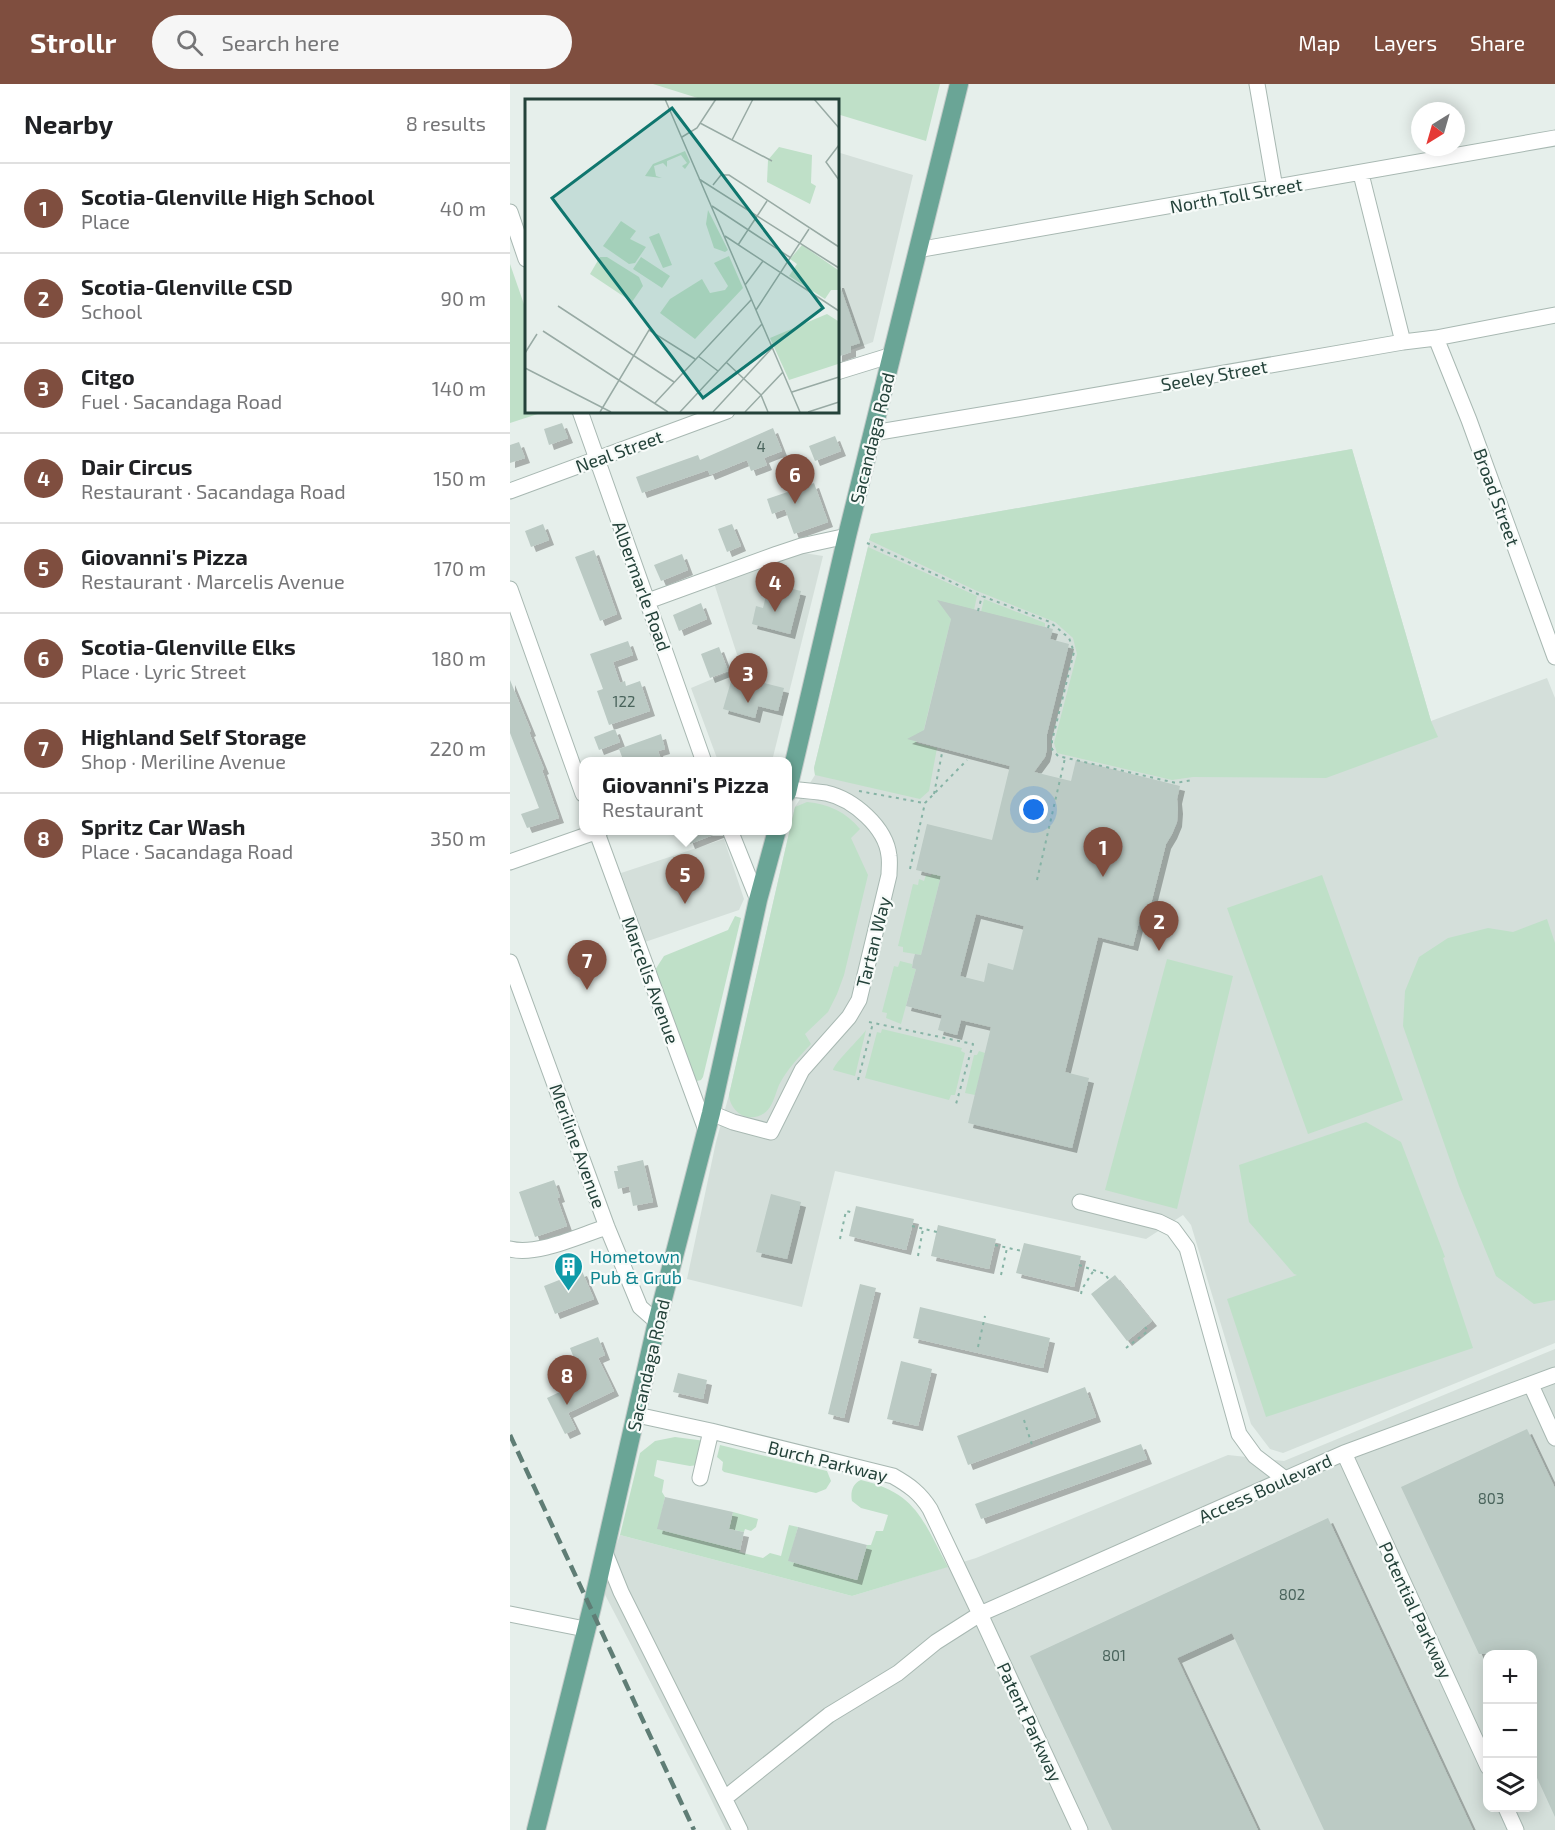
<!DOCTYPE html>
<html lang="en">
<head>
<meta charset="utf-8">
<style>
	:root { --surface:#fff; --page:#f6f6f6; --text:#202124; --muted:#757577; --line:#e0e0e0; --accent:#7f4e3f }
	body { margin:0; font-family:"Exo 2",sans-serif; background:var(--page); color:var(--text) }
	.controls { position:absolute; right:18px; bottom:18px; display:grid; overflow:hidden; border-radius:12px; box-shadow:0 3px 15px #0003 }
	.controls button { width:54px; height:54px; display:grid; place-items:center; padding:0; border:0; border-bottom:2px solid var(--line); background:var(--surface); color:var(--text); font:30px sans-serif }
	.compass { position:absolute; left:901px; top:18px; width:54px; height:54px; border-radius:50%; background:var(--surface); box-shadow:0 3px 15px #0003; rotate:217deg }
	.you { position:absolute; left:524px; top:726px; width:21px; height:21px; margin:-15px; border:4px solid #fff; border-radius:50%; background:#1a73e8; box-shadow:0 0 0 9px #1a73e833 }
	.badge { display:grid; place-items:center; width:39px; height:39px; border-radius:50%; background:var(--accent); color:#fff; font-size:20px; font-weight:700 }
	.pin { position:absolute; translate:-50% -50px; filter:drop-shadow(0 2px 3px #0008) }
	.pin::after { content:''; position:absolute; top:32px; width:21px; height:18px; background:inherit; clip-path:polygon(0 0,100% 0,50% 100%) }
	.popup { position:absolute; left:69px; top:673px; width:213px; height:78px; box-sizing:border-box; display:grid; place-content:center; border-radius:12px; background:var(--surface); filter:drop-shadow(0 2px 4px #0005); font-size:20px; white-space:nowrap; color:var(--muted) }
	.popup b { font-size:22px; color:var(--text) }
	.popup::after { content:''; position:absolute; left:50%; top:100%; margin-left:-12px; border:12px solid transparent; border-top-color:var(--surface) }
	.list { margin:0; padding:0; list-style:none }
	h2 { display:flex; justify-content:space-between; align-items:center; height:78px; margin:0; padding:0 24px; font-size:26px }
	h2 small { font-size:20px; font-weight:400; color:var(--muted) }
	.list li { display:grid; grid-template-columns:39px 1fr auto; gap:18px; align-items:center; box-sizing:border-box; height:90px; padding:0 24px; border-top:2px solid var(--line) }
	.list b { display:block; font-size:22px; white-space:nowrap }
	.list p { margin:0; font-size:20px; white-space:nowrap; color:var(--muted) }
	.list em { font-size:20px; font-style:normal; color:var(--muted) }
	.icon { flex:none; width:33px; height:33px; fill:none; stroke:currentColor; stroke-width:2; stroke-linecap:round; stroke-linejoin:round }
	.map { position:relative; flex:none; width:1045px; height:1746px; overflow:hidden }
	header { display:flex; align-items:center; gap:36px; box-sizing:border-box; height:84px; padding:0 30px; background:var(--accent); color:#fff }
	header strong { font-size:28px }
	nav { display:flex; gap:33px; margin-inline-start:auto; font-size:21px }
	.search { width:420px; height:54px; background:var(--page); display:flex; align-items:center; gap:15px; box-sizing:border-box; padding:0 21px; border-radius:33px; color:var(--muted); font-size:22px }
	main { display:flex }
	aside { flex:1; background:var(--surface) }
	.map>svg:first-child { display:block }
	.built { fill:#d4dfda; fill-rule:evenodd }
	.green { fill:#bfe0c8 }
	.building { fill:#bbcac4; fill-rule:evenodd; filter:url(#shadow) }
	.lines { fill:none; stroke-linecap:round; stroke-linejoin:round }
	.minor-casing { stroke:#a8b8b2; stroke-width:17 }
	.major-casing { stroke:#c2cac8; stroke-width:20 }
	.path { stroke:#86b3a5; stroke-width:2; stroke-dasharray:3 4.5; stroke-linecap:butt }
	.minor { stroke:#fff; stroke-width:15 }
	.major { stroke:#6aa596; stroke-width:18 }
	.rail { stroke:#5f7d75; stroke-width:4.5; stroke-dasharray:12 6; stroke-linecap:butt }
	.labels { text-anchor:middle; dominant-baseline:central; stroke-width:4.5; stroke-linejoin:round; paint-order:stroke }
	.number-label { font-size:15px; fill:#4a645c }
	.street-label { font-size:18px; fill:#24423a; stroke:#f7fbf9 }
	.culture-label { font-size:18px; fill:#0d838f; stroke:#f7fbf9; text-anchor:start }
	.inset-road { fill:none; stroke:#98aaa4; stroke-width:1.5 }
	.view { fill:#0f766e; fill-opacity:0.15; stroke:#0f766e; stroke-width:3 }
	.inset-edge { fill:none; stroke:#24423a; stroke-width:3 }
</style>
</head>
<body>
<header>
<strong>Strollr</strong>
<div class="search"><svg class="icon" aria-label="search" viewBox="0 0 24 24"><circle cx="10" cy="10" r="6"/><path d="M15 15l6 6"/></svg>Search here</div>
<nav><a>Map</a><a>Layers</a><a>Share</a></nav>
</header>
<main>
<aside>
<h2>Nearby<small>8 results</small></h2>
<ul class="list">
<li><span class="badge">1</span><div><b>Scotia-Glenville High School</b><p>Place</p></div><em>40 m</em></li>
<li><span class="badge">2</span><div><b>Scotia-Glenville CSD</b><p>School</p></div><em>90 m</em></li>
<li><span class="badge">3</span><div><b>Citgo</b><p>Fuel · Sacandaga Road</p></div><em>140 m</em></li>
<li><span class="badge">4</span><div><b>Dair Circus</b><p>Restaurant · Sacandaga Road</p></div><em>150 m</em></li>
<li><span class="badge">5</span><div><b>Giovanni's Pizza</b><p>Restaurant · Marcelis Avenue</p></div><em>170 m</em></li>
<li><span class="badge">6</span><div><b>Scotia-Glenville Elks</b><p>Place · Lyric Street</p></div><em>180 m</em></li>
<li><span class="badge">7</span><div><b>Highland Self Storage</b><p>Shop · Meriline Avenue</p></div><em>220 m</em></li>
<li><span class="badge">8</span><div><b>Spritz Car Wash</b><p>Place · Sacandaga Road</p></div><em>350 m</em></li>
</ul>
</aside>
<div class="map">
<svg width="1045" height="1746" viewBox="0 0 1045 1746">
	<defs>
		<filter id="shadow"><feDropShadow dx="5" dy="5" stdDeviation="0" flood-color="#0004"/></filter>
	</defs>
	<rect width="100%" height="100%" fill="#e6efeb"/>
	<path class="built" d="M327 68 403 91 363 258 327 271Z
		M842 365 921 637 1037 594 1045 614V1259L773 1369 760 1365 741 1340 681 1141 673 1131 636 1155 325 1087 292 1223 177 1195 206 1058 219 1011 285 723 305 691 304 684 361 450Z
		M294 469 313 472 262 677H208L181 604 231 583 204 499Z
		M214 755 234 815 229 826 135 858 111 789Z
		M1045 1265V1746H216L196 1705 91 1503 110 1451 342 1512 466 1474 718 1371 774 1377ZM978 1570H1023V1724H978Z"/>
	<path class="green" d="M143 0H430L416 57 327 30V16H283L277 15 276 16H194Z
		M0 180 16 226V327H37L0 339Z
		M842 365 921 637 928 653 816 694 683 693 662 696 547 669 544 659 567 570 563 554 545 538 467 507 359 456 361 450Z
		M358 463 467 512 464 526 435 524 437 529 442 531 413 649 405 656 407 659 427 664 419 707 410 715 305 691 304 684Z
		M474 515 535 539V543L471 528Z
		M297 718C319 720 336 728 350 745L341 754 358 791 334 891 327 910 318 928 295 950 301 960C289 973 277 985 269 1001 266 1008 264 1017 260 1023 247 1042 221 1033 219 1011L285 723Z
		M422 790 431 792 411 871 393 868V863L388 862 403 800 408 801 409 795 414 797 416 791 420 792Z
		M812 791 893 1016 798 1050 717 824Z
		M225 832 231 834 193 993 191 996 187 997 185 995 145 886 154 872 218 846Z
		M1037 835 1045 859V1216L1024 1220 986 1192 949 1102 893 942 895 907 909 873 938 854 978 844 1003 848Z
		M657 875 723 892 667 1125 595 1106Z
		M390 877 402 880V884L406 885 391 940 376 934 377 929 372 928 384 882 388 883Z
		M372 945 452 964 451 967 455 969 445 1011H441L439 1016 355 994 367 948 371 949Z
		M356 946 345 992 323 986C325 978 349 956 356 946Z
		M469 967 475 969 465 1011 455 1009 464 971H467Z
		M856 1038 891 1058 935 1173 933 1174 963 1264 756 1333 717 1215 787 1191 784 1190 739 1138 729 1081Z
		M165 1353 195 1357 188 1381 180 1382 147 1376 144 1392 154 1396 152 1408 155 1413 148 1445 230 1466 229 1468 253 1474 260 1469 271 1472 279 1441 288 1443 279 1477 347 1496 357 1461H361L366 1447H373L378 1431 351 1424 342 1417C340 1408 343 1399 351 1396 407 1409 413 1437 438 1483L342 1512 110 1451 130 1369 145 1357Z
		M210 1361 317 1387 321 1397 316 1405 306 1409 214 1388 212 1386 213 1378 207 1373Z
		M223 1428 248 1435 246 1443 241 1447 235 1445 234 1448 219 1445Z"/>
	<path class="building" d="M327 199H329L350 259 341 262V268L327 273Z
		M52 339 58 354 39 361 34 345Z
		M263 344 272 367 254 374 257 381 241 387 237 376 200 391 198 386 132 409 126 393 188 371 190 376Z
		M325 352 331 367 305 377 299 362Z
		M9 358 15 374 0 379V361Z
		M304 399 318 438 284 450 275 425 262 430 257 415Z
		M33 440 39 456 21 463 15 447Z
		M222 440 231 462 217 468 208 445Z
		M84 466 107 530 90 537 65 473Z
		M172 470 178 486 151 497 144 481Z
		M259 499 291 507 280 550 242 540 246 522 253 524Z
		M427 516 543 545 540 555 559 560 537 650V665L535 673 524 688 561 697 566 676 670 702 667 715 668 725 667 738 662 750 656 760 637 836 630 834 623 862 588 853 555 988 579 994 562 1064 458 1039 481 943 451 936 447 951 428 946 432 931 396 922 406 885 402 884 403 877 405 870 411 871 431 792 406 786 417 740 482 756 500 682 397 655 414 646 441 535ZM466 830 514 842 503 886 478 879 474 898 450 892Z
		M191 519 197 535 169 547 163 531Z
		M118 557 123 571 103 578 110 599 115 597 116 602 130 597 140 627 99 641 87 607 93 605 80 570Z
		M209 563 218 587 200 594 191 570Z
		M224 587 255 596 254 599 274 604 268 627 248 622 245 634 213 625Z
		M0 596 21 647 19 648 34 685 32 686 49 734 17 744 11 730 29 724 0 649Z
		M105 645 110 658 89 666 84 653Z
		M151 650 155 665 148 667 152 678H114L109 665Z
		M175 747H210L211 748 180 760Z
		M133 1076 143 1118 123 1122 119 1102 108 1105 104 1087H108L107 1082Z
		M44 1096 50 1113 47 1114 57 1142 25 1153 9 1108Z
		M261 1110 291 1118 277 1175 246 1168Z
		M346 1122 404 1135 396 1166 339 1152Z
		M428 1141 486 1155 479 1185 421 1172Z
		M514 1159 571 1172 564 1203 506 1189Z
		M72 1187 84 1215 45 1230 34 1202Z
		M605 1191 642 1237 617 1257 581 1210Z
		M350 1200 366 1204 334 1334 318 1330Z
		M410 1223 540 1254 533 1284 403 1254Z
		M88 1253 95 1271 88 1274 104 1307 58 1329 66 1345 55 1350 37 1314 73 1297 60 1264Z
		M391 1277 422 1285 408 1342 377 1335Z
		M168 1289 197 1296 193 1315 163 1308Z
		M575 1303 586 1333 458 1381 447 1352Z
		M1017 1345 1045 1404V1733L1023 1685V1570H969L891 1403Z
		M631 1360 637 1375 471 1435 465 1420Z
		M155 1413 223 1428 219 1445 234 1448 230 1466 147 1445Z
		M818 1434 963 1746H814L722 1549 667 1574 748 1746H602L520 1572Z
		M288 1443 357 1461 347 1496 278 1477Z"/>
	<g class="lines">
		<defs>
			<path id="minor" d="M747 0 765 104
				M851 90 893 258
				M0 128 16 175
				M407 166 1045 54
				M926 254 959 336 1045 573
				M327 288 382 271
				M70 327 194 678
				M363 349 507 325 893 258 926 254 1045 231
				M0 407 217 327
				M0 505 73 710
				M138 517 267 470 291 462 337 452
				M86 746 196 1046
				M220 746 248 816
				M0 778 91 746
				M0 878 97 1143 130 1223 147 1238
				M201 1029 223 1038 261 1048 292 986 339 933 349 916 379 791C379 785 380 778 379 772 376 743 343 715 316 709 303 707 290 706 278 705
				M570 1118 649 1138 663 1145 677 1164 729 1350 745 1372 775 1395
				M0 1165C28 1172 70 1151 97 1143
				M1021 1301 1045 1354
				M127 1331 201 1347 383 1392C399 1401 410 1409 420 1425L470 1530 570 1746
				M834 1369 978 1683
				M190 1394 201 1347
				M94 1466 111 1508 230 1746
				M0 1530 75 1545
				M215 1714 319 1631 388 1589 426 1558 470 1530 834 1369 1045 1291
				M996 1724 1006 1746"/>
			<path id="major" d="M277 709 337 452 449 0
				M26 1746 82 1523 147 1238 201 1029 248 816 267 746"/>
		</defs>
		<use href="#minor" class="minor-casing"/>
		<use href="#major" class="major-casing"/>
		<path class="path" d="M357 459 472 512 540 538 559 554 564 568 542 657V665L548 672 666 699 682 696
			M468 527 472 512
			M538 544 540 538
			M349 707 414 719
			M424 710 432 669
			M400 785 415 719 457 676
			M527 796 555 674
			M359 938 463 960 446 1020
			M348 996 363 939
			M402 1142 427 1148
			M330 1155 336 1127 344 1129
			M485 1161 512 1167
			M408 1172 413 1145
			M569 1181 595 1190 599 1196
			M491 1191 497 1164
			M571 1210 572 1205 584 1186
			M468 1263 475 1232
			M616 1264 638 1247 635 1243
			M514 1336 522 1361"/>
		<use href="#minor" class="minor"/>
		<use href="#major" class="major"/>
		<path class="rail" d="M0 1351 184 1746"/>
	</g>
	<defs>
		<symbol id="building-pin" viewBox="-11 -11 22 30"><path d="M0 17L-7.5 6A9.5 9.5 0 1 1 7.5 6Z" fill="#0f9aa8" stroke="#f7fbf9"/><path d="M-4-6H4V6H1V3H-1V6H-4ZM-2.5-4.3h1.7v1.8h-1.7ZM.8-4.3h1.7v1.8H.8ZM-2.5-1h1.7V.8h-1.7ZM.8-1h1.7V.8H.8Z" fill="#fff"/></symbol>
	</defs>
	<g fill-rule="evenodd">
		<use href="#building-pin" x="42" y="1166" width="33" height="45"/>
	</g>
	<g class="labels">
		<g class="number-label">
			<text x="251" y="362">4</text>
			<text x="114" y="617">122</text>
			<text x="981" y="1414">803</text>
			<text x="782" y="1510">802</text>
			<text x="604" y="1571">801</text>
		</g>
		<g class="street-label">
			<text transform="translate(726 111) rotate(-10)">North Toll Street</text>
			<text transform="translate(704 291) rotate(-10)">Seeley Street</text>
			<text transform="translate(362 354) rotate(-76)">Sacandaga Road</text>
			<text transform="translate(109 367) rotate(-20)">Neal Street</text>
			<text transform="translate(987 413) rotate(70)">Broad Street</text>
			<text transform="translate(132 502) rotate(70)">Albermarle Road</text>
			<text transform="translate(363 858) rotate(-76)">Tartan Way</text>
			<text transform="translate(141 896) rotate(70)">Marcelis Avenue</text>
			<text transform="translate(68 1062) rotate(70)">Meriline Avenue</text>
			<text transform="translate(138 1281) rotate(-77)">Sacandaga Road</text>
			<text transform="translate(318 1377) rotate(14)">Burch Parkway</text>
			<text transform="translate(755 1404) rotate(-24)">Access Boulevard</text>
			<text transform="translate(906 1526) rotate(65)">Potential Parkway</text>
			<text transform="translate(520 1638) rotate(65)">Patent Parkway</text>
		</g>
		<g class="culture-label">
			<text x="80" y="1172">Hometown<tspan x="80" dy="21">Pub &amp; Grub</tspan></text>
		</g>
	</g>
	<g transform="translate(15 15)">
		<rect width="314" height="314" fill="#e6efeb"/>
		<path d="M254 48 287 56 286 84 291 87 285 105 242 83 243 61ZM160 52 165 63 160 70 157 67 162 64 156 56 142 62V68L138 64 129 67 131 77 137 79 120 77 128 65ZM183 111 203 151 200 153 189 149 181 125ZM96 122 111 132 105 140 121 148 110 164 104 165 78 147ZM134 134 147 166 138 169 124 138ZM277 146 313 171V191H306L300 200 264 177 272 165 265 160ZM204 157 218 189 170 240 135 214 145 200 177 180 185 194 200 191 203 187 189 164ZM75 158H82L114 178 118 187 107 203 65 175ZM116 158 145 177 137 189 108 170ZM302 215 313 222V265L264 281 245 239Z" fill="#bfe0c8"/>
		<path class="inset-road" d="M140 0 275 313M289 0 314 29M175 24 247 62M157 38 172 29 191 0M207 41 228 0M314 46 301 63 314 81M174 80 314 169M188 86 196 76H204L314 148M187 107 266 159M200 137 314 212M213 146 242 102M220 186 238 162M33 207 149 283M231 211 284 130M18 232 143 313M0 254 12 235M173 257 193 272M201 263 236 296 243 313M0 269 86 313M267 293 314 278M130 304 226 201M75 313 124 231 170 260M155 313 237 225M188 313 247 249M220 313 258 273M283 313 314 303"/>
		<path class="view" d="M147 9 298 209 178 299 27 99Z"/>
		<rect width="314" height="314" class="inset-edge"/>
	</g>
</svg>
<div class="controls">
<button>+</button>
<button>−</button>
<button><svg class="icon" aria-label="layers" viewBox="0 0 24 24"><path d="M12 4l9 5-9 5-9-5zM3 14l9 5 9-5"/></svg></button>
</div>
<svg class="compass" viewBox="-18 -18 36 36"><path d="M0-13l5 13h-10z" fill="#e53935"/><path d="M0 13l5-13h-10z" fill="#757577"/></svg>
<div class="you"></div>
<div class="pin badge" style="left:593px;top:793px">1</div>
<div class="pin badge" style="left:649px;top:867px">2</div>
<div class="pin badge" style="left:238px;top:619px">3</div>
<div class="pin badge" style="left:265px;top:528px">4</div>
<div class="pin badge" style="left:175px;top:820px">5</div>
<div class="popup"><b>Giovanni's Pizza</b>Restaurant</div>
<div class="pin badge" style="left:285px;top:420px">6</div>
<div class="pin badge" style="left:77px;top:906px">7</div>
<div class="pin badge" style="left:57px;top:1321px">8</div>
</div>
</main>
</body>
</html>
